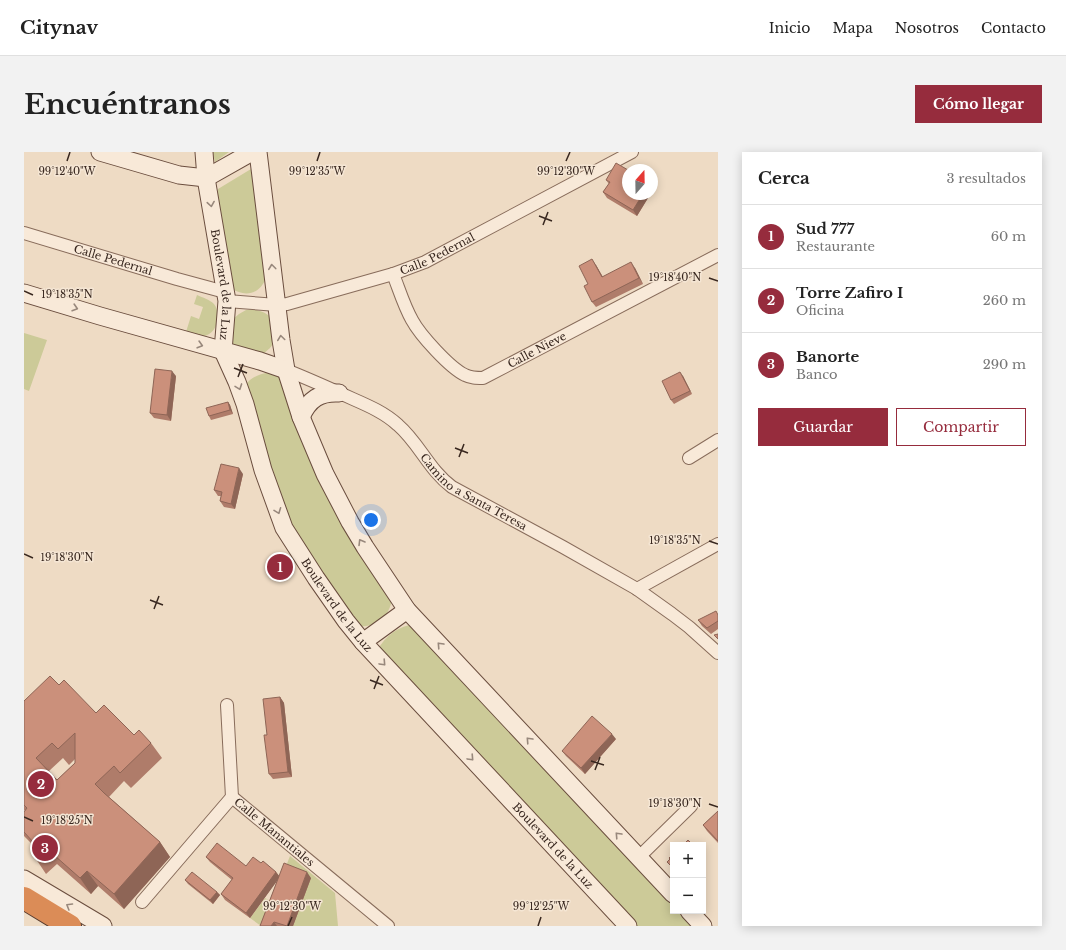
<!DOCTYPE html>
<html lang="es">
<head>
<meta charset="utf-8">
<style>
	:root { --surface:#fff; --page:#f2f2f2; --text:#222; --muted:#767676; --line:#e0e0e0; --accent:#962c3d }
	body { margin:0; font-family:"Libre Baskerville",serif; background:var(--page); color:var(--text) }
	.controls { position:absolute; right:12px; bottom:12px; display:grid; overflow:hidden; border-radius:0px; box-shadow:0 2px 10px #0003 }
	.controls button { width:36px; height:36px; display:grid; place-items:center; padding:0; border:0; border-bottom:1px solid var(--line); background:var(--surface); color:var(--text); font:20px sans-serif }
	.compass { position:absolute; left:598px; top:12px; width:36px; height:36px; border-radius:50%; background:var(--surface); box-shadow:0 2px 10px #0003; rotate:20deg }
	.you { position:absolute; left:347px; top:368px; width:14px; height:14px; margin:-10px; border:3px solid #fff; border-radius:50%; background:#1a73e8; box-shadow:0 0 0 6px #1a73e833 }
	.badge { display:grid; place-items:center; width:26px; height:26px; border-radius:50%; background:var(--accent); color:#fff; font-size:13px; font-weight:700 }
	.pin { position:absolute; translate:-50% -50%; border:2px solid #fff; box-shadow:0 1px 4px #0006 }
	.list { margin:0; padding:0; list-style:none }
	h2 { display:flex; justify-content:space-between; align-items:center; height:52px; margin:0; padding:0 16px; font-size:17px }
	h2 small { font-size:13px; font-weight:400; color:var(--muted) }
	.list li { display:grid; grid-template-columns:26px 1fr auto; gap:12px; align-items:center; box-sizing:border-box; height:64px; padding:0 16px; border-top:1px solid var(--line) }
	.list b { display:block; font-size:15px; white-space:nowrap }
	.list p { margin:0; font-size:13px; white-space:nowrap; color:var(--muted) }
	.list em { font-size:13px; font-style:normal; color:var(--muted) }
	.actions { display:flex; gap:8px; padding:12px 16px }
	.actions a { flex:1; padding:9px 0; border:1px solid var(--accent); border-radius:0px; text-align:center; font-size:14px; color:var(--accent) }
	.actions .main { background:var(--accent); color:#fff }
	.map { position:relative; flex:none; width:694px; height:774px; overflow:hidden; border-radius:0px }
	header { display:flex; align-items:center; gap:24px; box-sizing:border-box; height:56px; padding:0 20px; background:var(--surface); border-bottom:1px solid var(--line) }
	header strong { font-size:19px }
	nav { display:flex; gap:22px; margin-inline-start:auto; font-size:14px }
	.intro { display:flex; align-items:center; justify-content:space-between; box-sizing:border-box; height:96px; padding:0 24px }
	h1 { margin:0; font-size:28px }
	.button { padding:10px 18px; border-radius:0px; background:var(--accent); color:#fff; font-size:14px; font-weight:700 }
	main { display:flex; gap:24px; padding:0 24px }
	aside { flex:1; background:var(--surface); border-radius:0px; box-shadow:0 2px 10px #0003 }
	.map>svg:first-child { display:block }
	.green { fill:#ccca98 }
	.lines { fill:none; stroke-linecap:round; stroke-linejoin:round }
	.street-casing { stroke:#886c5b; stroke-width:14 }
	.secondary-casing { stroke:#6a4d3e; stroke-width:19 }
	.highway-casing { stroke:#563b2f; stroke-width:24 }
	.street { stroke:#f8e9d8; stroke-width:12 }
	.secondary { stroke:#f8e9d8; stroke-width:17 }
	.highway { stroke:#db8c57; stroke-width:22 }
	.wall { fill:#af7c6a; fill-rule:evenodd }
	.shaded-wall { fill:#8e6556 }
	.building { fill:#cb907b; stroke:#8e6556; fill-rule:evenodd }
	.oneway { stroke:#98887c }
	.ticks { fill:none; stroke:#38271f; stroke-width:1.5 }
	.labels { text-anchor:middle; dominant-baseline:central; stroke-width:3; stroke-linejoin:round; paint-order:stroke }
	.street-label { font-size:11px; fill:#38271f; stroke:#f5e6d4 }
	.ticks-label { font-size:10px; text-anchor:middle; fill:#38271f; stroke:#f5e6d4; stroke-width:3; stroke-linejoin:round; paint-order:stroke }
</style>
</head>
<body>
<header>
<strong>Citynav</strong>
<nav><a>Inicio</a><a>Mapa</a><a>Nosotros</a><a>Contacto</a></nav>
</header>
<div class="intro"><h1>Encuéntranos</h1><a class="button">Cómo llegar</a></div>
<main>
<div class="map">
<svg width="694" height="774" viewBox="0 0 694 774">
	<rect width="100%" height="100%" fill="#eedbc4"/>
	<path class="green" d="M189 0H205L191 10Z
		M227 17 242 126C236 142 221 146 207 136L189 54 194 37Z
		M173 143C179 146 185 147 190 152 198 162 193 185 177 184 172 183 167 181 162 180L167 164 175 167 179 155 170 152Z
		M229 157C236 159 245 161 248 168 249 171 249 177 249 181 250 193 249 194 239 202L210 196 206 189 209 167 215 162 222 158Z
		M0 181 23 188 5 239 0 237Z
		M242 221 249 222 259 227 368 447C365 466 352 476 333 474L275 389 257 350 221 233C227 226 233 223 242 221Z
		M392 472 649 754V759H653L667 774H610L353 499C362 483 374 474 392 472Z
		M266 704 311 741 314 774H237L226 766 241 746 248 750Z"/>
	<g class="lines">
		<defs>
			<g id="street">
				<path id="s1" d="M0 81 153 127 201 140"/>
				<path id="s2" d="M369 122C375 137 380 154 388 168 396 183 426 216 441 223 447 226 452 226 459 226L694 103"/>
				<path id="s3" d="M203 149 253 153 263 152 369 122 401 110 608 0"/>
				<path id="s4" d="M262 218C285 227 307 237 329 247 345 254 361 261 374 273 395 291 405 318 428 335L539 395 613 437 648 462 665 475 694 501"/>
				<path d="M665 306 694 288"/>
				<path d="M613 437 694 392"/>
				<path d="M203 553 208 645"/>
				<path id="s5" d="M208 645 364 774"/>
				<path d="M615 705 667 654"/>
				<path d="M118 750 208 645"/>
			</g>
			<g id="secondary">
				<path d="M76 0 155 23 182 26 228 0"/>
				<path id="s6" d="M180 0 182 26 203 149 199 199 213 230 221 252 239 318 260 376 292 426 322 469 339 490 604 774"/>
				<path d="M234 0 257 188 262 218 277 265 301 322 326 370 341 395 383 458 649 742"/>
				<path d="M0 141 76 164 236 209 262 218"/>
				<path d="M277 265C285 247 296 240 315 241"/>
				<path d="M339 490 383 458"/>
				<path d="M0 727 79 774"/>
				<path d="M665 759 679 774"/>
			</g>
			<path id="highway" d="M0 746 46 774"/>
		</defs>
		<use href="#street" class="street-casing"/>
		<use href="#secondary" class="secondary-casing"/>
		<use href="#highway" class="highway-casing"/>
		<use href="#street" class="street"/>
		<use href="#secondary" class="secondary"/>
		<use href="#highway" class="highway"/>
	</g>
	<path class="wall" d="M582 28 604 42 624 46 613 64 583 46 579 40 585 32Z
		M572 113 579 125 611 116 619 132 572 155 568 150 564 132Z
		M152 224 147 269 130 266 126 261Z
		M659 224 668 242 650 252 647 248Z
		M204 250 206 253 209 262 187 268 185 264Z
		M219 322 211 357 200 355 196 349 197 344H194L190 338Z
		M694 463V477L687 482 678 474 674 468Z
		M35 533 72 561 110 583 127 591 138 606 107 636 100 629 85 645 136 690 146 705 100 757 74 734 67 742 33 712 22 722 12 707 11 695 0 684V660L1 659 0 658V549ZM39 606 45 613 51 607V611L33 628 25 619Z
		M256 545 260 551 268 625 249 627 245 622 243 583Z
		M592 587 561 622 542 604 538 599Z
		M694 659V691L683 679 679 673Z
		M182 705 222 714 237 711 252 720 255 724 287 726 269 774H236L254 727 226 766 201 748 197 742 208 728 186 710Z
		M161 728 193 740 196 743 189 752 164 732Z"/>
	<path class="shaded-wall" d="M619 42H621L624 46 613 64 609 58Z
		M568 107 572 113 582 131 578 125Z
		M607 110 611 116 619 132 615 126Z
		M148 219 152 224 147 269 143 263Z
		M656 220 659 224 668 242 666 239Z
		M204 250 206 253 209 262 206 258Z
		M215 316 219 322 211 357 207 352Z
		M256 545 260 551 268 625 264 620Z
		M588 582 592 587 561 622 557 616Z
		M136 690 146 705 100 757 90 742Z
		M63 719 74 734 67 742 56 726Z
		M252 720 256 725 226 766 222 761Z
		M283 720 287 726 269 774H263Z
		M193 740 196 743 189 752 186 748Z
		M250 770 253 774H247Z"/>
	<path class="building" d="M592 11 604 18V28L603 30 604 31V42H619L609 58 579 40 586 30 582 28Z
		M568 107 578 125 607 110 615 126 568 150 560 134 564 132 555 114Z
		M131 217 148 219 143 263 126 261Z
		M656 220 666 239 647 248 638 229Z
		M204 250 206 258 185 264 182 256Z
		M197 312 215 316 207 352 196 349 198 340 190 338Z
		M692 459 694 463V469L683 476 674 468Z
		M694 482V487L690 483Z
		M26 524 35 533 40 528 72 561 80 553 110 583 115 578 127 591 96 621 90 614 71 632 80 641 136 690 90 742 63 719 56 726 22 696 12 707 10 691 0 680V660L3 656 0 653V549ZM51 581V611L33 628 12 606 28 591 34 597Z
		M256 545 264 620 245 622 240 583H243L239 547Z
		M568 564 588 582 557 616 538 599Z
		M694 659V689L679 673Z
		M664 688 669 693H659Z
		M193 691 222 714 229 705 237 711 239 709 252 720 222 761 197 742 209 726 182 705Z
		M649 702V716L643 710 646 707 645 706Z
		M260 711 283 720 263 774 250 770 247 774H236Z
		M168 720 193 740 186 748 161 728Z"/>
	<defs><path id="oneway-chevron" d="M-2-3.5L2.5 0L-2 3.5" fill="none" stroke-width="1.6" stroke-linecap="round" stroke-linejoin="round"/></defs>
	<g class="oneway">
		<use href="#oneway-chevron" transform="translate(187 52) rotate(81)"/>
		<use href="#oneway-chevron" transform="translate(248 115) rotate(-97)"/>
		<use href="#oneway-chevron" transform="translate(51 156) rotate(17)"/>
		<use href="#oneway-chevron" transform="translate(257 186) rotate(-98)"/>
		<use href="#oneway-chevron" transform="translate(176 193) rotate(16)"/>
		<use href="#oneway-chevron" transform="translate(215 235) rotate(70)"/>
		<use href="#oneway-chevron" transform="translate(254 359) rotate(69)"/>
		<use href="#oneway-chevron" transform="translate(337 390) rotate(-121)"/>
		<use href="#oneway-chevron" transform="translate(416 493) rotate(-133)"/>
		<use href="#oneway-chevron" transform="translate(359 511) rotate(47)"/>
		<use href="#oneway-chevron" transform="translate(505 588) rotate(-133)"/>
		<use href="#oneway-chevron" transform="translate(447 606) rotate(47)"/>
		<use href="#oneway-chevron" transform="translate(594 683) rotate(-133)"/>
		<use href="#oneway-chevron" transform="translate(45 754) rotate(-149)"/>
	</g>
	<path class="ticks" d="M43 9 46 0M293 9 296 0M542 9 546 0M515 64 528 69M519 73 524 60M685 126 694 129M0 139 9 143M210 216 223 221M214 225 219 212M431 296 444 301M435 305 440 292M685 389 694 392M0 402 9 406M126 448 139 453M130 457 135 444M346 528 359 533M350 537 355 524M567 609 580 613M571 618 576 605M685 652 694 655M0 665 9 669M264 774 268 765M514 774 517 765"/>
	<g class="labels">
		<g class="street-label">
			<text stroke="none"><textPath href="#s3" startOffset="219">Calle Pedernal</textPath></text>
			<text stroke="none"><textPath href="#s1" startOffset="93">Calle Pedernal</textPath></text>
			<text stroke="none"><textPath href="#s6" startOffset="134">Boulevard de la Luz</textPath></text>
			<text stroke="none"><textPath href="#s2" startOffset="206">Calle Nieve</textPath></text>
			<text stroke="none"><textPath href="#s4" startOffset="228">Camino a Santa Teresa</textPath></text>
			<text stroke="none"><textPath href="#s6" startOffset="482">Boulevard de la Luz</textPath></text>
			<text stroke="none"><textPath href="#s5" startOffset="55">Calle Manantiales</textPath></text>
			<text stroke="none"><textPath href="#s6" startOffset="806">Boulevard de la Luz</textPath></text>
		</g>
	</g>
	<g class="ticks-label">
		<text x="43" y="23">99°12'40"W</text>
		<text x="293" y="23">99°12'35"W</text>
		<text x="542" y="23">99°12'30"W</text>
		<text x="651" y="129">19°18'40"N</text>
		<text x="43" y="146">19°18'35"N</text>
		<text x="651" y="392">19°18'35"N</text>
		<text x="43" y="409">19°18'30"N</text>
		<text x="651" y="655">19°18'30"N</text>
		<text x="43" y="672">19°18'25"N</text>
		<text x="268" y="758">99°12'30"W</text>
		<text x="517" y="758">99°12'25"W</text>
	</g>
</svg>
<div class="controls">
<button>+</button>
<button>−</button>
</div>
<svg class="compass" viewBox="-18 -18 36 36"><path d="M0-13l5 13h-10z" fill="#e53935"/><path d="M0 13l5-13h-10z" fill="#767676"/></svg>
<div class="you"></div>
<div class="pin badge" style="left:256px;top:415px">1</div>
<div class="pin badge" style="left:17px;top:632px">2</div>
<div class="pin badge" style="left:21px;top:696px">3</div>
</div>
<aside>
<h2>Cerca<small>3 resultados</small></h2>
<ul class="list">
<li><span class="badge">1</span><div><b>Sud 777</b><p>Restaurante</p></div><em>60 m</em></li>
<li><span class="badge">2</span><div><b>Torre Zafiro I</b><p>Oficina</p></div><em>260 m</em></li>
<li><span class="badge">3</span><div><b>Banorte</b><p>Banco</p></div><em>290 m</em></li>
</ul>
<div class="actions"><a class="main">Guardar</a><a>Compartir</a></div>
</aside>
</main>
</body>
</html>
